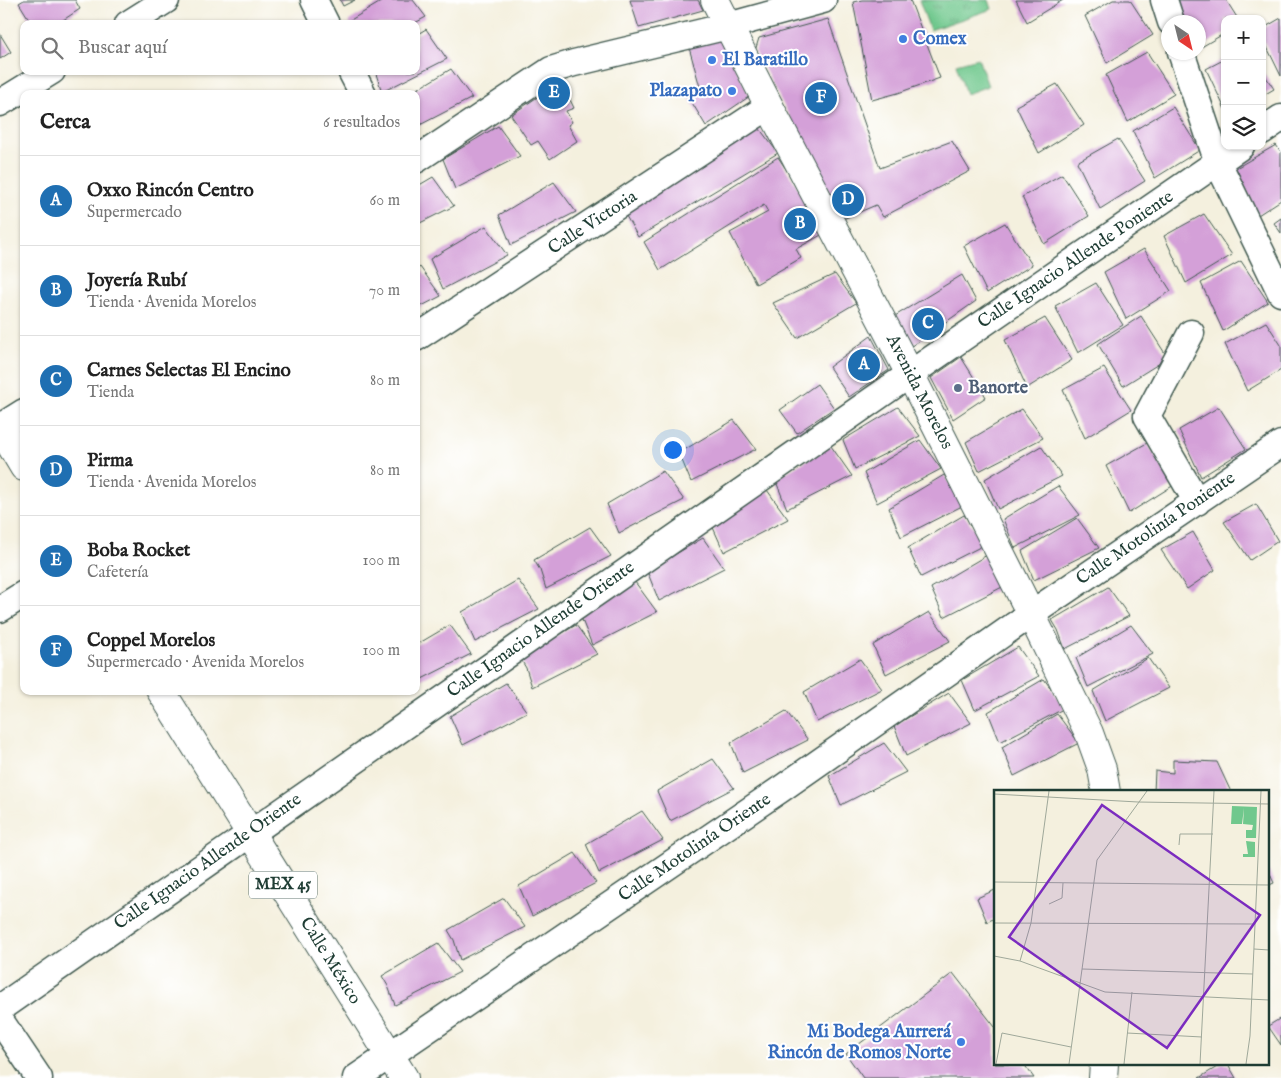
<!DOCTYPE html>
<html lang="es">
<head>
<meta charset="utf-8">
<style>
	:root { --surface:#fff; --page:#f6f6f6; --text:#222; --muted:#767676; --line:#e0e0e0; --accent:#1f6fb2 }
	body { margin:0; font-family:"IM FELL English",serif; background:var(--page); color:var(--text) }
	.controls { position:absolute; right:15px; top:15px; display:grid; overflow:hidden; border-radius:10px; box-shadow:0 1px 4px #0004 }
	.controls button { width:45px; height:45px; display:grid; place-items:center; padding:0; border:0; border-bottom:1px solid var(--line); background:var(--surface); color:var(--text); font:25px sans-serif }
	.compass { position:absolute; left:1161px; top:15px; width:45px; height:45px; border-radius:50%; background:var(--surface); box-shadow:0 1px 4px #0004; rotate:145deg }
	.you { position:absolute; left:672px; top:449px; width:18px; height:18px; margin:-12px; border:4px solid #fff; border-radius:50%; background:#1a73e8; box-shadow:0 0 0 8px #1a73e833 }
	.badge { display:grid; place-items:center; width:32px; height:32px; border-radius:50%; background:var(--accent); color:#fff; font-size:16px; font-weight:700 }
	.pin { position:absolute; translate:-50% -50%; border:2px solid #fff; box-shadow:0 1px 5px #0006 }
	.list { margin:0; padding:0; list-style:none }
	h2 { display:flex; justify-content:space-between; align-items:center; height:65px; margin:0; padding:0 20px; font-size:21px }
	h2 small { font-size:16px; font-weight:400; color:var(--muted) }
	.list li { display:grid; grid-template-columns:32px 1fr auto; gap:15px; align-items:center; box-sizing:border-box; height:90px; padding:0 20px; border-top:1px solid var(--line) }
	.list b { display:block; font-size:19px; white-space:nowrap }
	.list p { margin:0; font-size:16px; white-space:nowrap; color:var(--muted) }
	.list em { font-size:16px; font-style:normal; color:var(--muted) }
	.icon { flex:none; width:28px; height:28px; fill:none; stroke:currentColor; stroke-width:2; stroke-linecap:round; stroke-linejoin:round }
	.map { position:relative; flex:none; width:1281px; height:1078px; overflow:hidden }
	.search { position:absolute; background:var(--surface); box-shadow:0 1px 4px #0004; left:20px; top:20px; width:400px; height:55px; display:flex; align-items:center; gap:12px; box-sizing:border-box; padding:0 18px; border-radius:10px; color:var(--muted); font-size:19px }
	.panel { position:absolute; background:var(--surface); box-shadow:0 1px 4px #0004; left:20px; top:90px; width:400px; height:605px; border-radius:10px }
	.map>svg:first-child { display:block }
	.green { fill:#70c88d; stroke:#488260 }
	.park { fill:url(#park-tufts); stroke:#488260 }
	.building { fill:#d4a0d8 }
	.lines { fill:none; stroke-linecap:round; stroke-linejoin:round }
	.street-casing { stroke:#3f584e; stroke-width:29 }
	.primary-casing { stroke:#3f584e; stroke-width:30 }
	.street { stroke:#fff; stroke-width:26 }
	.primary { stroke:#fff; stroke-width:28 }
	.shop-dot { fill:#3f7fe0; stroke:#fff; stroke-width:2 }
	.service-dot { fill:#5c6f8a; stroke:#fff; stroke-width:2 }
	.labels { text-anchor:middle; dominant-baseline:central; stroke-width:4; stroke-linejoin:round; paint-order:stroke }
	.shield { fill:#fff; stroke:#627771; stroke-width:1 }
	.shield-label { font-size:16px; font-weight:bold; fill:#1f3d34 }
	.shop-label { font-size:18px; font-weight:bold; fill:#366cbe; stroke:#fff; text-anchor:start }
	.street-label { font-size:18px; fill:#1f3d34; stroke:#fff }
	.service-label { font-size:18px; font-weight:bold; fill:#4e5e75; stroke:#fff; text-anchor:start }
	.inset-road { fill:none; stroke:#9fa89a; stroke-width:1 }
	.view { fill:#7b2cbf; fill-opacity:0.15; stroke:#7b2cbf; stroke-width:2.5 }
	.inset-edge { fill:none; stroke:#1f3d34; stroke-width:2.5 }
</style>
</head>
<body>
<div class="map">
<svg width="1281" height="1078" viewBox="0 0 1281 1078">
	<defs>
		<pattern id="park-tufts" width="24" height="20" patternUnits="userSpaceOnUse" patternTransform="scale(1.25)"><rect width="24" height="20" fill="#70c88d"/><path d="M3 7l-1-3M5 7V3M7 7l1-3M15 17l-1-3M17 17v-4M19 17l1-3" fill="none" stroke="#5ba474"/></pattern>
	</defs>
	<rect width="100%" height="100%" fill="#fff"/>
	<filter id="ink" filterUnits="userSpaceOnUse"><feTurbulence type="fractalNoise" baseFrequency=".02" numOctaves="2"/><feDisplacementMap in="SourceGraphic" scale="10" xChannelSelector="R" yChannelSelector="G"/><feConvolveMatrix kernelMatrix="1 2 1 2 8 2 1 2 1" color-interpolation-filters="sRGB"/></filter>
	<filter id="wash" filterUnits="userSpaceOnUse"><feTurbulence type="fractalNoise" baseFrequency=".0096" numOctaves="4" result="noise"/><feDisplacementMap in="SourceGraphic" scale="20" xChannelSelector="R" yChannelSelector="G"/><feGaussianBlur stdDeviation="1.12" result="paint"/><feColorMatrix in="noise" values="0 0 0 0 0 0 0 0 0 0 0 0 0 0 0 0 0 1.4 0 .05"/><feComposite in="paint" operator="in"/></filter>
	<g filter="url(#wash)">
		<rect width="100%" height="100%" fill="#f4f0de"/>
		<path class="green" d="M978 58 988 86 966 94 956 64Z"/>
		<path class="park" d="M919 0H989L992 9 930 30Z"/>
		<g id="blocks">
			<path class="building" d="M24 0H75L80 9 57 24H32L19 3Z
				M340 0H355L343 6Z
				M384 0H413L426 17 413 24H350L349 21Z
				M630 0H698L703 10 639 28Z
				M862 0H910L940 78 898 93 872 100 853 2Z
				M1016 0H1063L1027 22Z
				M1113 0H1130L1153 35 1107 63 1085 16Z
				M1179 0H1226L1238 19H1225V33L1198 49V22H1182L1173 3Z
				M1281 18V76L1262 37V29Z
				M828 19 880 168 952 141 970 171 883 217 876 205 843 219 755 51 759 38Z
				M426 29 447 59 382 92 375 71H416V35Z
				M0 34 11 52 0 59Z
				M719 36 750 96 706 126 688 96 700 87 688 44Z
				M1147 52 1174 94 1128 122 1106 75Z
				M1225 59V109L1206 69Z
				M451 69 472 98 416 127V94H409Z
				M1262 71 1274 89 1262 96Z
				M561 81 574 108 566 111 572 122 568 125 577 141 550 159 538 141 531 145 511 115Z
				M1057 84 1084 125 1039 153 1016 106Z
				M1173 107 1200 150 1155 178 1133 131Z
				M756 124 778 153 638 237 622 209Z
				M498 126 520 156 455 189 443 159Z
				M1118 139 1145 181 1100 209 1077 162Z
				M1276 145 1281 152V200L1258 215 1236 168Z
				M778 157 797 186 823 234 796 249 801 258 756 284 730 233 768 212 764 205 660 270 644 242Z
				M1062 174 1089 216 1044 244 1022 197Z
				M433 177 454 206 416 225V187Z
				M554 182 576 212 511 245 499 215Z
				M1204 214 1232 255 1186 283 1164 236Z
				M1281 218V233L1274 223Z
				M1005 223 1032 265 987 293 964 246Z
				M486 226 507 255 443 289 430 259Z
				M1144 249 1171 291 1126 319 1104 272Z
				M1241 261 1268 302 1223 331 1201 283Z
				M420 267 441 296 416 309V270Z
				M835 274 856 303 797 338 773 303Z
				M962 275 976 301 910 347 895 316Z
				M1096 283 1123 325 1078 353 1055 306Z
				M1141 316 1168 358 1123 386 1098 344Z
				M1045 318 1072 360 1027 388 1005 340Z
				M1266 322 1281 345V370L1247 391 1225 344Z
				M871 336 889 370 849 397 829 367Z
				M961 357 986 397 953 419 931 378Z
				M1104 368 1131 410 1085 438 1063 390Z
				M817 384 834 408 797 433 780 410Z
				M898 407 920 436 855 469 843 440Z
				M1219 407 1246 449 1201 477 1179 430Z
				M1022 409 1043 438 979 471 966 442Z
				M734 420 756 449 691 482 679 453Z
				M920 440 941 469 877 503 864 473Z
				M1147 443 1174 485 1129 513 1106 466Z
				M831 446 852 476 787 509 775 479Z
				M1041 446 1062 476 998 509 985 479Z
				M663 471 684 500 619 533 607 504Z
				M944 475 966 504 901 537 889 508Z
				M1058 486 1080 515 1015 548 1003 519Z
				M767 490 788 519 724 552 711 523Z
				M1256 504 1278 541 1250 560 1224 522Z
				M964 515 986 544 921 577 908 548Z
				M1077 518 1099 548 1034 580 1022 551Z
				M590 527 611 556 546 589 540 570 534 560Z
				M1193 532 1215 570 1187 589 1161 550Z
				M703 538 724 568 659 601 647 571Z
				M987 555 1008 584 944 617 931 588Z
				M518 580 539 609 475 642 462 612Z
				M635 582 657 612 592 645 580 615Z
				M1108 587 1129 616 1065 649 1058 630 1052 620Z
				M929 612 950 641 886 674 873 645Z
				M450 625 471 654 416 682V645Z
				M576 625 597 654 532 687 526 668 520 658Z
				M1131 625 1153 654 1088 687 1076 658Z
				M1018 647 1039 676 975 710 962 680Z
				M1148 658 1169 688 1105 721 1093 691Z
				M860 659 882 689 817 722 804 692Z
				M1044 679 1065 708 1000 742 988 712Z
				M506 683 527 712 463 745 450 716Z
				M949 693 971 723 906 756 894 726Z
				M786 711 808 740 743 773 731 743Z
				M1057 714 1079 743 1014 776 1002 747Z
				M884 743 906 772 841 805 829 776Z
				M713 759 734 788 670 821 657 791Z
				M1173 760 1217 762 1231 792H1154L1155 771 1173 773Z
				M642 811 663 840 599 873 586 844Z
				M575 853 596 883 532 916 519 886Z
				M1267 868 1274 883 1267 886Z
				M995 890V918L987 922 977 898Z
				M504 898 525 927 460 960 454 940 448 930Z
				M438 943 460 972 395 1005 388 986 382 976Z
				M953 973 995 1027V1064H1024L1034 1078H863L846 1054Z
				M1281 1018V1045L1268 1026Z
				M1222 1064H1228L1236 1078H1199Z"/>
		</g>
	</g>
	<g filter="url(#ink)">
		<use href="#blocks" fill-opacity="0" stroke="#3f584e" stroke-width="1"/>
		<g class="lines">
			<defs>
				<path id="street" d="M314 0 326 24
					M1164 0 1171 22
					M128 24 166 0
					M1181 52 1218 163 1281 293
					M351 71 363 94
					M0 103 52 71
					M1262 131 1281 118
					M416 160 551 70 574 63 728 26 823 0
					M1191 333 1147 416 1197 502
					M416 338 769 106
					M0 427 24 412
					M0 609 24 594
					M0 1008 910 374 1241 146
					M0 1020 39 1078
					M356 1078 781 789 1031 614 1281 444"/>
				<path id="primary" d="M715 0 769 106 910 374 1031 614 1089 733 1102 769 1106 792
					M0 427 24 467
					M161 691 404 1078
					M1103 1078 1104 1064"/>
			</defs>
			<use href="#street" class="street-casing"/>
			<use href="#primary" class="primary-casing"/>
			<use href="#street" class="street"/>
			<use href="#primary" class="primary"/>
		</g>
	</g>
	<g class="shop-dot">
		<circle cx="903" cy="39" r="5"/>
		<circle cx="712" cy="60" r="5"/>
		<circle cx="732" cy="91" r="5"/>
		<circle cx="961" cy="1042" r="5"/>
	</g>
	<circle class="service-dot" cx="958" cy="388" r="5"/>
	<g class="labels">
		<rect class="shield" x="249" y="871.5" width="68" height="27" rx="4"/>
		<g class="shield-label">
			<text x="283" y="885">MEX 45</text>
		</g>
		<g class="shop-label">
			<text x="913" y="39">Comex</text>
			<text x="722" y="60">El Baratillo</text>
			<text x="722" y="91" text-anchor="end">Plazapato</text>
			<text x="951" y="1032" text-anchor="end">Mi Bodega Aurrerá<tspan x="951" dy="21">Rincón de Romos Norte</tspan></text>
		</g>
		<g class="street-label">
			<text transform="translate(593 223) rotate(-33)">Calle Victoria</text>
			<text transform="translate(1076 260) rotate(-34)">Calle Ignacio Allende Poniente</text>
			<text transform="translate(919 392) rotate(63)">Avenida Morelos</text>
			<text transform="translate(1156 529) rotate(-34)">Calle Motolinía Poniente</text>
			<text transform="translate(541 630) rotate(-35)">Calle Ignacio Allende Oriente</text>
			<text transform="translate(695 848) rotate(-34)">Calle Motolinía Oriente</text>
			<text transform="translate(208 862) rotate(-35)">Calle Ignacio Allende Oriente</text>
			<text transform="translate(330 961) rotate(58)">Calle México</text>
		</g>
		<g class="service-label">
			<text x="968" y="388">Banorte</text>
		</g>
	</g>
	<g transform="translate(994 790)">
		<rect width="275" height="275" fill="#f4f0de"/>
		<path d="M238 16 263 17 262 48H252V40H258L259 35 249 34 250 18 248 34H237ZM252 51 261 52V67H249V64H254Z" fill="#70c88d"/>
		<path class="inset-road" d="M0 4 144 12 275 14M185 55 186 44H219M0 92 275 95M55 114 68 108 69 93M0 133 261 134M260 159 275 160M0 166 26 171 111 202 275 210M26 171 37 133 55 1M88 179 259 184M133 243 208 247M2 274 8 243 77 257M75 274 103 70 153 1M130 274 138 202M206 274 220 1M252 274 256 246 267 1"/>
		<path class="view" d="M108 15 266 125 173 258 15 147Z"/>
		<rect width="275" height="275" class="inset-edge"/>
	</g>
</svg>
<div class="controls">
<button>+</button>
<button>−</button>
<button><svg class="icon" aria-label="layers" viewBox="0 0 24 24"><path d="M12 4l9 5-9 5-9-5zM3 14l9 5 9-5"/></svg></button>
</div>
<svg class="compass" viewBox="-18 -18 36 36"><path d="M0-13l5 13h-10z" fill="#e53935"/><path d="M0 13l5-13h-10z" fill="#767676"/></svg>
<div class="you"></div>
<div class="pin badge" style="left:864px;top:365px">A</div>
<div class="pin badge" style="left:800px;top:224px">B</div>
<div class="pin badge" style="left:928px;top:324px">C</div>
<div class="pin badge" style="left:848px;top:200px">D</div>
<div class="pin badge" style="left:554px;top:93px">E</div>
<div class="pin badge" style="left:821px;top:98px">F</div>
<div class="search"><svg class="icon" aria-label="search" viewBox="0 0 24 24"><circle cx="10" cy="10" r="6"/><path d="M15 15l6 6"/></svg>Buscar aquí</div>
<section class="panel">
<h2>Cerca<small>6 resultados</small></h2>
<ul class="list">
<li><span class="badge">A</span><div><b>Oxxo Rincón Centro</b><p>Supermercado</p></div><em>60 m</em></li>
<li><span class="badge">B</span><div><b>Joyería Rubí</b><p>Tienda · Avenida Morelos</p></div><em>70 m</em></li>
<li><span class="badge">C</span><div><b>Carnes Selectas El Encino</b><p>Tienda</p></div><em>80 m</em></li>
<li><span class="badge">D</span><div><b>Pirma</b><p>Tienda · Avenida Morelos</p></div><em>80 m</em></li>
<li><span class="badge">E</span><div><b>Boba Rocket</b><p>Cafetería</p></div><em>100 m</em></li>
<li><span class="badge">F</span><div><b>Coppel Morelos</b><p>Supermercado · Avenida Morelos</p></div><em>100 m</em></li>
</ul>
</section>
</div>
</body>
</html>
